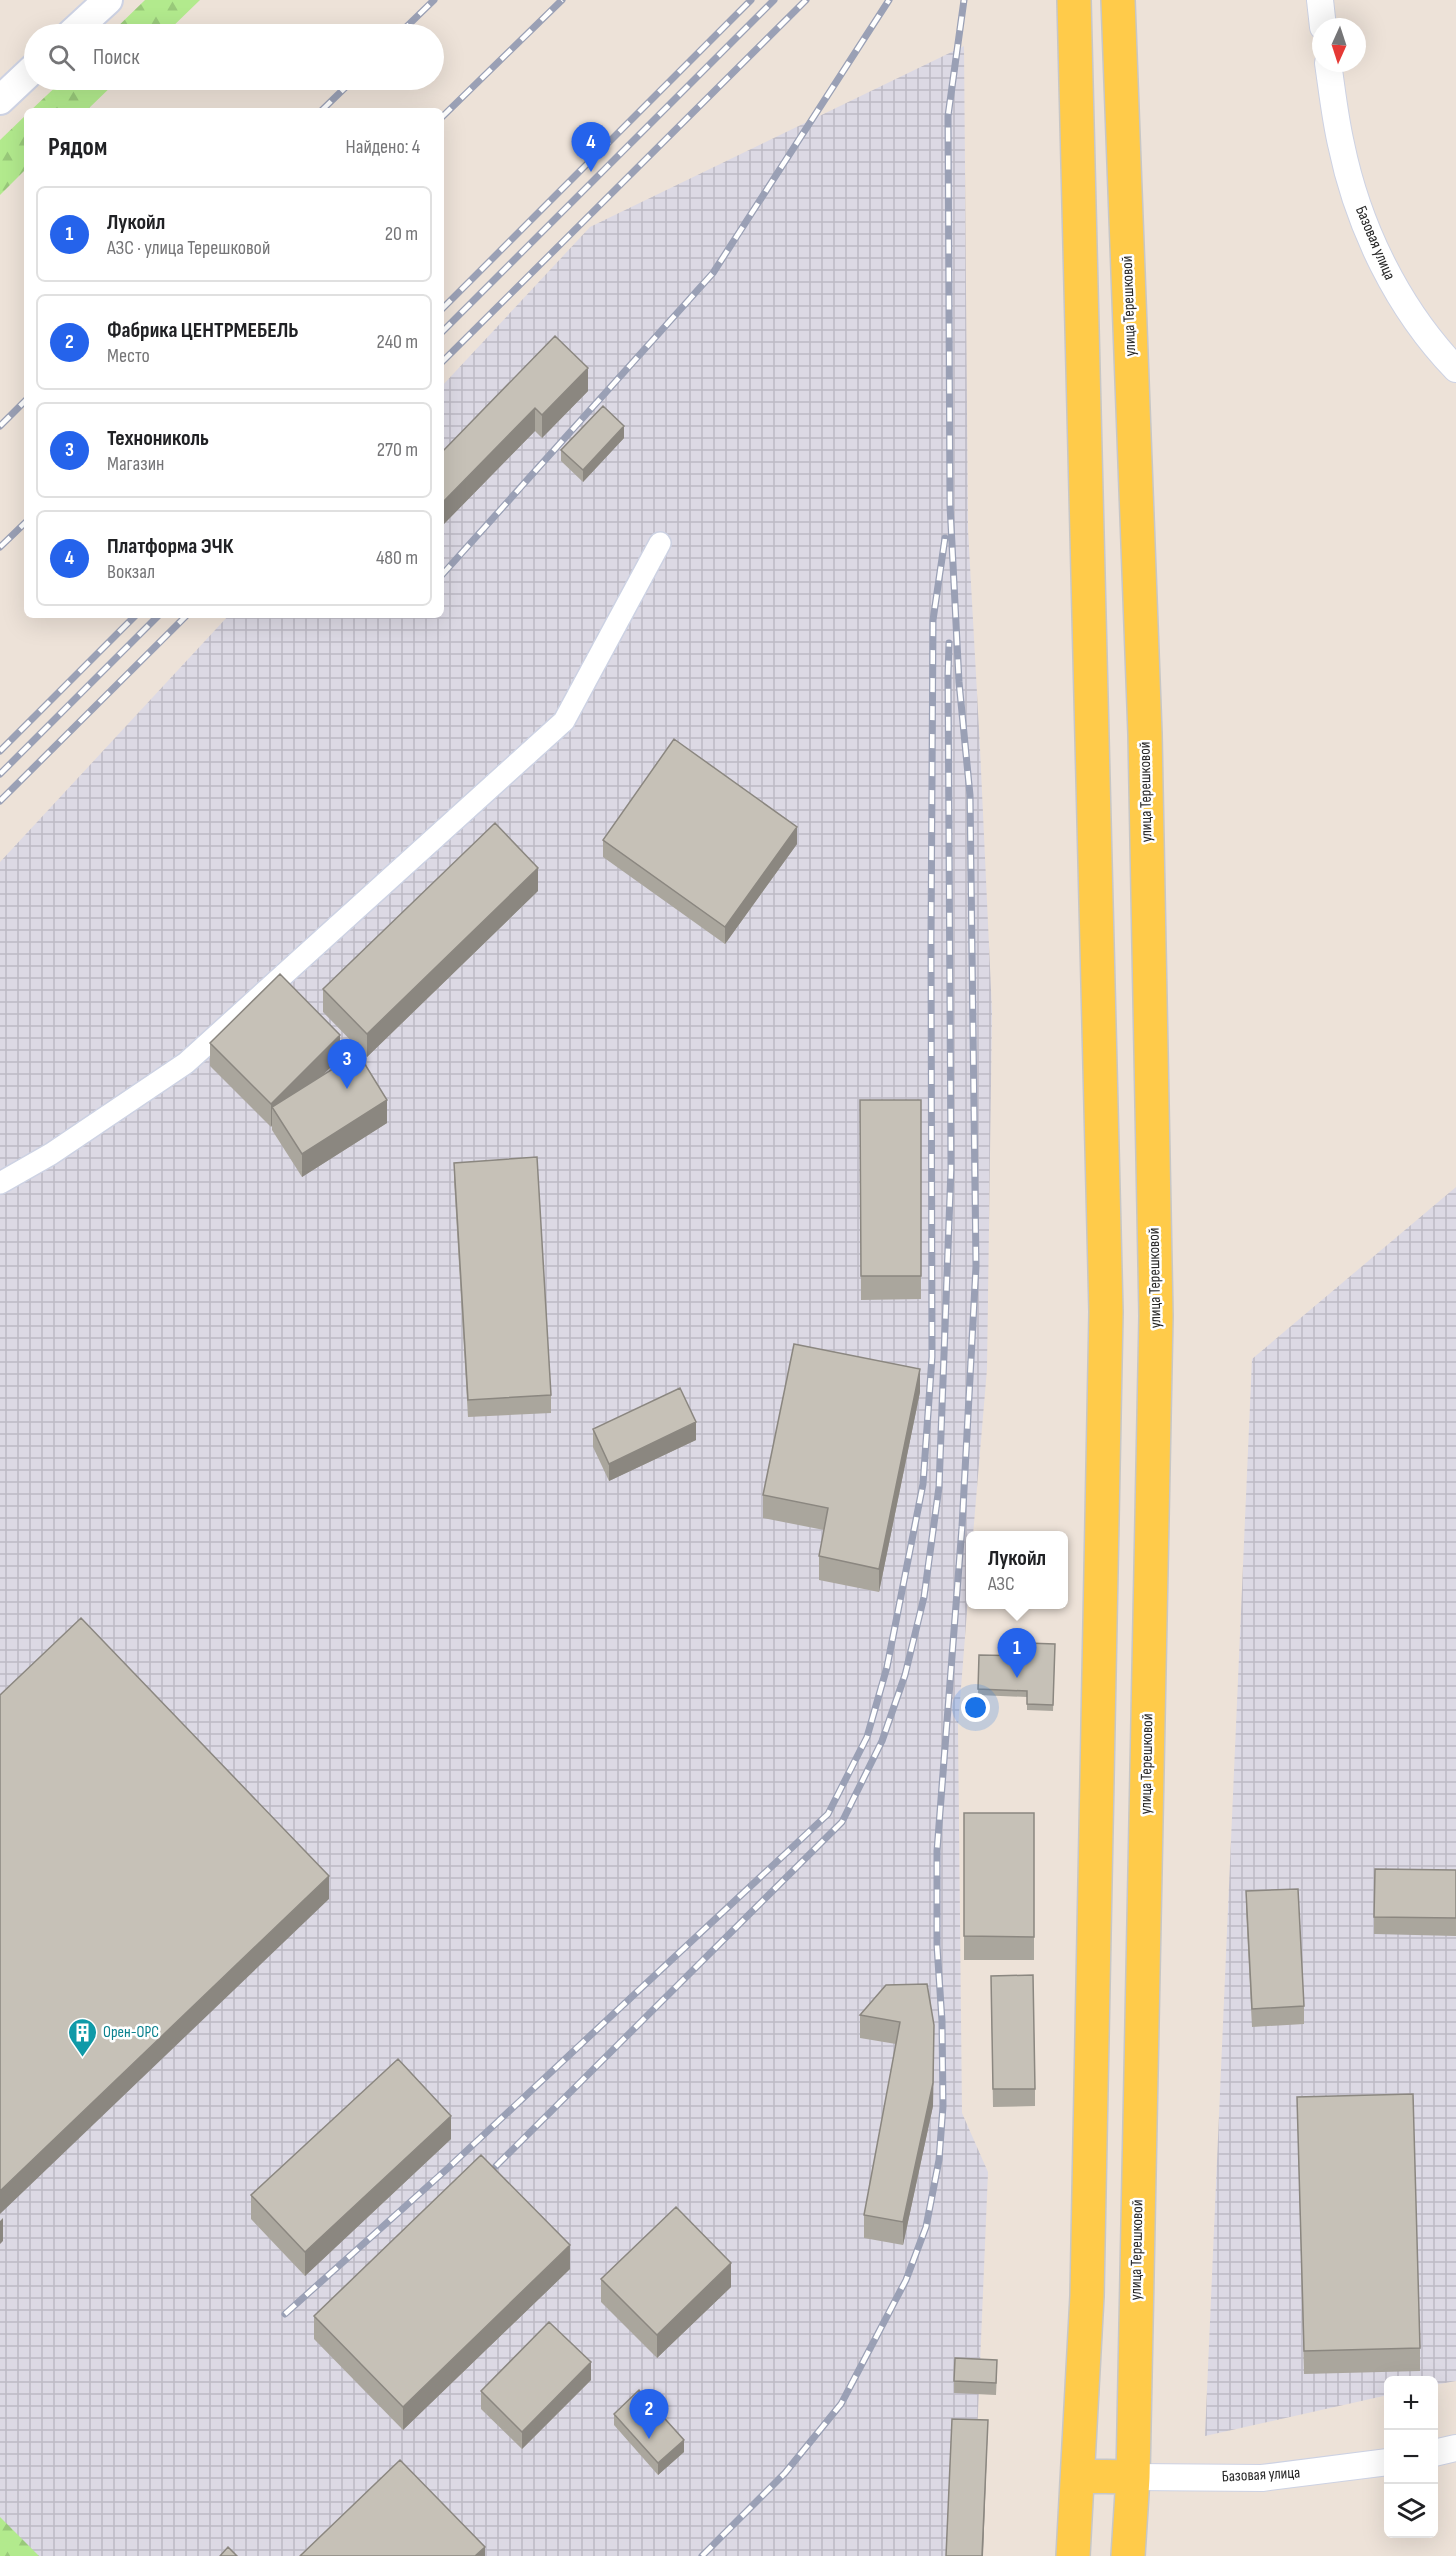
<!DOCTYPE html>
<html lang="ru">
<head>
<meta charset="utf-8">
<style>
	:root { --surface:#fff; --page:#f2f2f2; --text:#202124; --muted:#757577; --line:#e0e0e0; --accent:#2563eb }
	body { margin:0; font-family:"Sofia Sans Condensed",sans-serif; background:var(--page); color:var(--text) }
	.controls { position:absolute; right:18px; bottom:18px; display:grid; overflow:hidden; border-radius:9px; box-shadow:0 6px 24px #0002 }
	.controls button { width:54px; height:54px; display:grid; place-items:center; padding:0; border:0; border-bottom:2px solid var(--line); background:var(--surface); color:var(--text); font:30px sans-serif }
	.compass { position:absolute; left:1312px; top:18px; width:54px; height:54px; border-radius:50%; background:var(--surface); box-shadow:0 6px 24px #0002; rotate:183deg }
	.you { position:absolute; left:976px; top:1708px; width:21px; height:21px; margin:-15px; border:4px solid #fff; border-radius:50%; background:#1a73e8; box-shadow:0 0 0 9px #1a73e833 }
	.badge { display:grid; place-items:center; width:39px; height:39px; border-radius:50%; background:var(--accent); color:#fff; font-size:20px; font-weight:700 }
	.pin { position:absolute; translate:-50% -50px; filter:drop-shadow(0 2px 3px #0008) }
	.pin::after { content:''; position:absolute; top:32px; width:21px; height:18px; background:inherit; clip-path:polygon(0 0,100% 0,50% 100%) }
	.popup { position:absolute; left:966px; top:1531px; width:102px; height:78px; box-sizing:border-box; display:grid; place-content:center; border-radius:9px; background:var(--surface); filter:drop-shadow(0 2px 4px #0005); font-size:20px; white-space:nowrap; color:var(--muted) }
	.popup b { font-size:22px; color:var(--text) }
	.popup::after { content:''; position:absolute; left:50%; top:100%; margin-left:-12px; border:12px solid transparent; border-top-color:var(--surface) }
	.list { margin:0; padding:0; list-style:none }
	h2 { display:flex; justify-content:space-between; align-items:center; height:78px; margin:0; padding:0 24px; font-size:26px }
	h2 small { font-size:20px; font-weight:400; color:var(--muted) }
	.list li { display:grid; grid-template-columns:39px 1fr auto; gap:18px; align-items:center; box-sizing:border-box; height:96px; margin:0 12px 12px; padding:0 12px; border:2px solid var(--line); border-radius:9px }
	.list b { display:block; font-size:22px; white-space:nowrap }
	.list p { margin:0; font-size:20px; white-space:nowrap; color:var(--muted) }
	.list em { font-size:20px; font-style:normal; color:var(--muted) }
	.icon { flex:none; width:33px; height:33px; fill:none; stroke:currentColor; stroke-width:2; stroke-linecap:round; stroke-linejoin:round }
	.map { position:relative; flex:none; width:1456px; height:2556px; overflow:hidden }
	.search { position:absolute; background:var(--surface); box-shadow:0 6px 24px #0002; left:24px; top:24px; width:420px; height:66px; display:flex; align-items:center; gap:15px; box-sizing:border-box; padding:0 21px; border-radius:33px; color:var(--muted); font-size:22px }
	.panel { position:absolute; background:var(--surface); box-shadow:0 6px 24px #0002; left:24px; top:108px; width:420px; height:510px; border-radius:9px }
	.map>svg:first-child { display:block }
	.industrial { fill:url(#industrial-grid) }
	.forest { fill:url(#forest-firs) }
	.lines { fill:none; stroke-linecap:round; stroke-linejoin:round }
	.minor-casing { stroke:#cdd2e3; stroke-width:24 }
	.tertiary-casing { stroke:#cdd2e3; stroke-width:28 }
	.secondary-casing { stroke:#cdd2e3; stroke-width:32 }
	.primary-casing { stroke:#c7c7c7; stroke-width:36 }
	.minor { stroke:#fff; stroke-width:21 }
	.tertiary { stroke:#fff; stroke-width:26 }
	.secondary { stroke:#fff; stroke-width:28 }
	.primary { stroke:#ffcb4a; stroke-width:33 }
	.rail-casing { stroke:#9aa0b5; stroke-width:7 }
	.rail { stroke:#fff; stroke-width:4.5; stroke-dasharray:14; stroke-linecap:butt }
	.wall { fill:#aaa69d }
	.shaded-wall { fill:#8b8780 }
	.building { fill:#c6c1b7; stroke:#8b8780; stroke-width:1.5 }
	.labels { text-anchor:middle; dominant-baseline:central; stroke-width:5; stroke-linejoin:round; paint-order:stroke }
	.street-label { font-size:16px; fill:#282828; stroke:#fff }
	.culture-label { font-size:16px; fill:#0d838f; stroke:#fff; text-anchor:start }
</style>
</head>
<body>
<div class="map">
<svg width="1456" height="2556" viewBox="0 0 1456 2556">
	<defs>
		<pattern id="industrial-grid" width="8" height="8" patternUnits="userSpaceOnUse" patternTransform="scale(1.5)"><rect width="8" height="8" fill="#dcd9e4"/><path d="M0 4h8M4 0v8" fill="none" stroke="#bdbac4"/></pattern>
		<pattern id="forest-firs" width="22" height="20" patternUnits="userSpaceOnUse" patternTransform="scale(1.5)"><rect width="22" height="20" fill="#b2ea8d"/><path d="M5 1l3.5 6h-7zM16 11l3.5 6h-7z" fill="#99c97a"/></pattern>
	</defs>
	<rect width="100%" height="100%" fill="#ede2d8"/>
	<path class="industrial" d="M964 46 968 529 980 748 992 1011 987 1369 973 1535 970 1536V1573L958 1726 962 2113 988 2172 972 2556H21L0 2535V862L229 615H441V387L590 227Z
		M1456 1187V2381L1434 2385V2380H1388V2395L1205 2436 1252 1359Z"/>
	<path class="forest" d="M145 0H200L165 34H110Z
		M63 80H118L86 111H30Z
		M27 114V168L0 195V140Z
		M0 2517 39 2556H0Z"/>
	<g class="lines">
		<defs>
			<path id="minor" d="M0 1183 51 1154 186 1063 564 721 660 543"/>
			<path id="tertiary" d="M1320 0 1323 27
				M1328 63C1332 90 1335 118 1341 144 1358 227 1398 309 1456 369
				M1434 2453 1456 2448
				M1133 2477 1262 2478 1388 2462"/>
			<path id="secondary" d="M71 34 108 0
				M0 100 34 68"/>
			<path id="primary" d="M1118 0 1145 734 1156 1316 1133 2477 1128 2556
				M1078 2476 1133 2477
				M1073 2556 1087 2296 1106 1312 1074 0"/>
		</defs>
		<use href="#minor" class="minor-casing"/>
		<use href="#tertiary" class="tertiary-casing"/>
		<use href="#secondary" class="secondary-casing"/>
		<use href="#primary" class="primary-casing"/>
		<use href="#minor" class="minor"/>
		<use href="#tertiary" class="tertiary"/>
		<use href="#secondary" class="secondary"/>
		<use href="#primary" class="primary"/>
		<defs>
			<path id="rail" d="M399 34 434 0
				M321 111 353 80
				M441 118 562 0
				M441 310 751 0
				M441 333 774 0
				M441 363 806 0
				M0 426 27 399
				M0 547 27 521
				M441 576 713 273 889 0
				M0 751 136 615
				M0 774 159 615
				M0 801 187 615
				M496 2166 842 1822 882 1741 905 1675 924 1597 939 1487 951 1169 948 674 949 643
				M285 2314 447 2169 828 1814 867 1737 887 1667 923 1484 932 1357 931 941 933 620 945 538
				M702 2556 785 2473 841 2404 906 2280 926 2227 939 2160 943 2106 942 2021 937 1946V1851L962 1527 976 1266 970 795 959 682 950 505 948 116 964 0"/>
		</defs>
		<use href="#rail" class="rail-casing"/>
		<use href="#rail" class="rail"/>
	</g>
	<path class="wall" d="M555 336 588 391 542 438 535 431 441 527V453Z
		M624 438 583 482 561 461V450Z
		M603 840 797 844 725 944 603 857Z
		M538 891 367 1057 323 1012V989Z
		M210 1043 340 1058 324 1074 387 1123 302 1177 272 1130V1125L271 1127 210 1066Z
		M860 1100H921V1299L861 1300Z
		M454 1163 551 1395V1413L468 1417 454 1180Z
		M920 1392 879 1592 819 1580V1556L824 1530 763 1518V1495Z
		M593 1429 696 1440 609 1481 593 1447Z
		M1055 1644 1053 1711 1027 1710V1697L978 1695 979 1655 1025 1656Z
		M964 1813H1034V1960H964Z
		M1456 1870V1936L1374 1934V1917Z
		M1246 1891 1304 2006V2024L1252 2027 1246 1909Z
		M991 1976 1035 2089V2106L993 2107Z
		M886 1985 934 2048 933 2106 903 2245 864 2238V2215L896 2044 860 2038V2015Z
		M1297 2097 1420 2348V2371L1304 2374Z
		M451 2139 305 2276 251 2219V2195Z
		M570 2269 403 2430 314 2339V2316Z
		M601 2279 731 2287 657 2358 601 2302Z
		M997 2372 996 2395 954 2393V2381Z
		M591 2380 522 2449 481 2409V2391Z
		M614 2414 684 2452 658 2475 614 2425Z"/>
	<path class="shaded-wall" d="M588 368V391L542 438V415Z
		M535 408V431L441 527V504Z
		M624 426V438L583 482V470Z
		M797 827V844L725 944V927Z
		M538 868V891L367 1057V1034Z
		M340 1035V1058L279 1118 272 1107V1125L271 1127V1104Z
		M387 1100V1123L302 1177V1154Z
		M920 1369V1392L879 1592V1569Z
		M696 1422V1440L609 1481V1464Z
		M329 1876V1899L0 2214V2191Z
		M934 2025 933 2106 903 2245V2222Z
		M451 2116V2139L305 2276V2252Z
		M3 2218V2241L0 2244V2221Z
		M570 2245V2269L403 2430V2407Z
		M731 2263V2287L657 2358V2335Z
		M591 2362V2380L522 2449V2432Z
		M988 2420 983 2556H982Z
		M684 2440V2452L658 2475V2463Z
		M485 2547V2556H475Z"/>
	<path class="building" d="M555 336 588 368 542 415 535 408 441 504V453Z
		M603 406 624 426 583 470 561 450Z
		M674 739 797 827 725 927 603 840Z
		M495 823 538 868 367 1034 323 989Z
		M280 974 340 1035 271 1104 210 1043Z
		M358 1053 387 1100 302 1154 272 1107Z
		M860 1100H921V1276H861Z
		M537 1157 551 1395 468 1400 454 1163Z
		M794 1344 920 1369 879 1569 819 1556 828 1508 763 1495Z
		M680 1388 696 1422 609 1464 593 1429Z
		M81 1618 329 1876 0 2191V1695Z
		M1026 1643 1055 1644 1053 1705 1027 1704V1691L978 1689 979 1655 1025 1656Z
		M964 1813H1034V1937L964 1936Z
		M1375 1869 1456 1870V1918L1374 1917Z
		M1298 1889 1304 2006 1252 2009 1246 1891Z
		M1033 1975 1035 2089H993L991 1976Z
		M927 1984 934 2025 933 2083 903 2222 864 2215 900 2022 860 2015 886 1985Z
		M398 2059 451 2116 305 2252 251 2195Z
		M1413 2094 1420 2348 1304 2351 1297 2097Z
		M481 2155 570 2245 403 2407 314 2316Z
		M676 2207 731 2263 657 2335 601 2279Z
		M549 2322 591 2362 522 2432 481 2391Z
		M955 2358 997 2360 996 2383 954 2381Z
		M639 2390 684 2440 658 2463 614 2414Z
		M952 2419 988 2420 982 2556H946Z
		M400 2460 485 2547 475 2556H300Z
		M228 2547 237 2556H220Z"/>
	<defs>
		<symbol id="building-pin" viewBox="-11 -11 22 30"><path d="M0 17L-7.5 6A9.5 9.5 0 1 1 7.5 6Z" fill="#0f9aa8" stroke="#fff"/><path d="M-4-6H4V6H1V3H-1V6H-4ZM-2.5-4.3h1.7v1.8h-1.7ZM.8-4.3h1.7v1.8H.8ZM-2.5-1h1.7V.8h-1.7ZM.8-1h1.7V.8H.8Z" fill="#fff"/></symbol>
	</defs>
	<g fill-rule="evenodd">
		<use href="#building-pin" x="66" y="2016" width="33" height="45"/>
	</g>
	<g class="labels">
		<g class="street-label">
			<text transform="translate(1375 243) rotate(67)">Базовая улица</text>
			<text transform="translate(1129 306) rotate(-92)">улица Терешковой</text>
			<text transform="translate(1146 792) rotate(-91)">улица Терешковой</text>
			<text transform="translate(1155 1278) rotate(-91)">улица Терешковой</text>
			<text transform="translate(1147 1764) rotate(-89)">улица Терешковой</text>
			<text transform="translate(1137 2250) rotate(-89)">улица Терешковой</text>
			<text transform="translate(1261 2475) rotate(-3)">Базовая улица</text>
		</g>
		<g class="culture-label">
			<text x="103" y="2032">Орен-ОРС</text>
		</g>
	</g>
</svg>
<div class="controls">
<button>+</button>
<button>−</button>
<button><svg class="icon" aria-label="layers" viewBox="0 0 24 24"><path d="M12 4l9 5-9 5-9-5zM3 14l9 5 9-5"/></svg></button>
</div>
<svg class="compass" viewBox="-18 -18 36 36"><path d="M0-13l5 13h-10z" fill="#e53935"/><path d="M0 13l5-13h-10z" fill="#757577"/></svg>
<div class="you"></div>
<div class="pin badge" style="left:1017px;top:1678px">1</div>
<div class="popup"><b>Лукойл</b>АЗС</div>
<div class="pin badge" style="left:649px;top:2439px">2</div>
<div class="pin badge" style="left:347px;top:1089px">3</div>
<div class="pin badge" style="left:591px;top:172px">4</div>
<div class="search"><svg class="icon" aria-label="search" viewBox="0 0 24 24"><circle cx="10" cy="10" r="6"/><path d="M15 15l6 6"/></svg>Поиск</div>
<section class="panel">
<h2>Рядом<small>Найдено: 4</small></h2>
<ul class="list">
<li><span class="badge">1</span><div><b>Лукойл</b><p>АЗС · улица Терешковой</p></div><em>20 m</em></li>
<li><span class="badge">2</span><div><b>Фабрика ЦЕНТРМЕБЕЛЬ</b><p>Место</p></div><em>240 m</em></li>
<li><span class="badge">3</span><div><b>Технониколь</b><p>Магазин</p></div><em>270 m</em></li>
<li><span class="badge">4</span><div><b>Платформа ЭЧК</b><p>Вокзал</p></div><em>480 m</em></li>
</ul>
</section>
</div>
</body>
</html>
